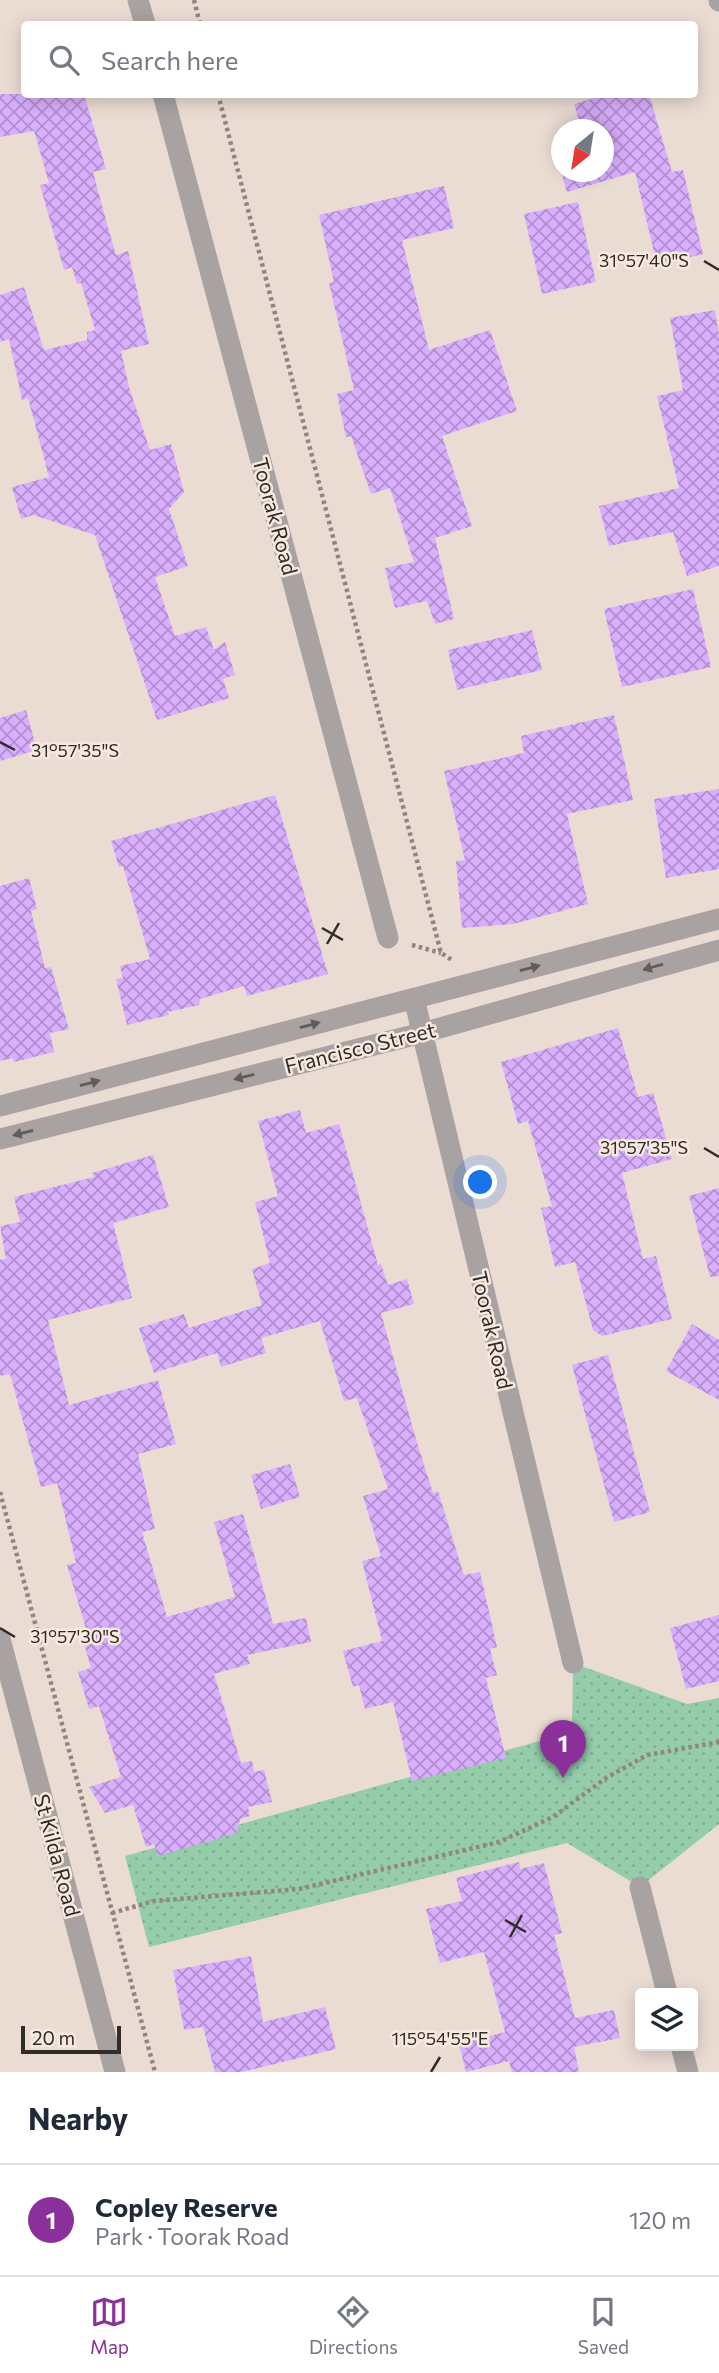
<!DOCTYPE html>
<html lang="en">
<head>
<meta charset="utf-8">
<style>
	:root { --surface:#fff; --page:#f6f6f7; --text:#1f2937; --muted:#747a83; --line:#e0e1e3; --accent:#8b2f9a }
	body { margin:0; font-family:Commissioner,sans-serif; background:var(--page); color:var(--text) }
	.controls { position:absolute; right:21px; bottom:21px; display:grid; overflow:hidden; border-radius:7px; box-shadow:0 4px 18px #0003 }
	.controls button { width:63px; height:63px; display:grid; place-items:center; padding:0; border:0; border-bottom:2px solid var(--line); background:var(--surface); color:var(--text); font:35px sans-serif }
	.compass { position:absolute; left:551px; top:119px; width:63px; height:63px; border-radius:50%; background:var(--surface); box-shadow:0 4px 18px #0003; rotate:210deg }
	.scale { position:absolute; left:21px; bottom:18px; width:100px; box-sizing:border-box; padding-left:7px; border:4px solid #312c28; border-top:0; font-size:19px; line-height:24px; white-space:nowrap; color:#312c28; -webkit-text-stroke:5px #f8e9e0; paint-order:stroke }
	.you { position:absolute; left:481px; top:1183px; width:24px; height:24px; margin:-18px; border:5px solid #fff; border-radius:50%; background:#1a73e8; box-shadow:0 0 0 10px #1a73e833 }
	.badge { display:grid; place-items:center; width:46px; height:46px; border-radius:50%; background:var(--accent); color:#fff; font-size:23px; font-weight:700 }
	.pin { position:absolute; translate:-50% -58px; filter:drop-shadow(0 2px 4px #0008) }
	.pin::after { content:''; position:absolute; top:37px; width:24px; height:21px; background:inherit; clip-path:polygon(0 0,100% 0,50% 100%) }
	.list { margin:0; padding:0; list-style:none }
	h2 { display:flex; justify-content:space-between; align-items:center; height:91px; margin:0; padding:0 28px; font-size:30px }
	h2 small { font-size:23px; font-weight:400; color:var(--muted) }
	.list li { display:grid; grid-template-columns:46px 1fr auto; gap:21px; align-items:center; box-sizing:border-box; height:112px; padding:0 28px; border-top:2px solid var(--line) }
	.list b { display:block; font-size:26px; white-space:nowrap }
	.list p { margin:0; font-size:23px; white-space:nowrap; color:var(--muted) }
	.list em { font-size:23px; font-style:normal; color:var(--muted) }
	.icon { flex:none; width:38px; height:38px; fill:none; stroke:currentColor; stroke-width:2; stroke-linecap:round; stroke-linejoin:round }
	.map { position:relative; flex:none; width:719px; height:2072px; overflow:hidden }
	.search { position:absolute; background:var(--surface); box-shadow:0 4px 18px #0003; left:21px; right:21px; top:21px; height:77px; display:flex; align-items:center; gap:18px; box-sizing:border-box; padding:0 24px; border-radius:7px; color:var(--muted); font-size:26px }
	.sheet { height:203px; background:var(--surface) }
	nav { display:flex; justify-content:space-around; align-items:center; box-sizing:border-box; height:98px; border-top:2px solid var(--line); background:var(--surface); font-size:19px; color:var(--muted) }
	nav a { display:grid; justify-items:center; gap:4px }
	nav .on { color:var(--accent) }
	.map>svg:first-child { display:block }
	.park { fill:url(#park-dots) }
	.building { fill:url(#building-cross-hatch) }
	.lines { fill:none; stroke-linecap:round; stroke-linejoin:round }
	.path { stroke:#90867f; stroke-width:4.5; stroke-dasharray:3.5 3.5; stroke-linecap:butt }
	.minor { stroke:#a9a2a2; stroke-width:21 }
	.oneway { fill:#615b59 }
	.ticks { fill:none; stroke:#312c28; stroke-width:2.5 }
	.labels { text-anchor:middle; dominant-baseline:central; stroke-width:5; stroke-linejoin:round; paint-order:stroke }
	.street-label { font-size:21px; fill:#312c28; stroke:#f8e9e0 }
	.ticks-label { font-size:18px; text-anchor:middle; fill:#312c28; stroke:#f8e9e0; stroke-width:5; stroke-linejoin:round; paint-order:stroke }
</style>
</head>
<body>
<div class="map">
<svg width="719" height="2072" viewBox="0 0 719 2072">
	<defs>
		<pattern id="park-dots" width="8" height="8" patternUnits="userSpaceOnUse" patternTransform="scale(1.75)"><rect width="8" height="8" fill="#95cdab"/><path d="M2 2h.1M6 6h.1" fill="none" stroke="#81b093" stroke-width="1.8" stroke-linecap="round"/></pattern>
		<pattern id="building-cross-hatch" width="8" height="8" patternUnits="userSpaceOnUse" patternTransform="scale(1.75)"><rect width="8" height="8" fill="#d9aefe"/><path d="M0 0l8 8M0 8l8-8" fill="none" stroke="#b18ece"/></pattern>
	</defs>
	<rect width="100%" height="100%" fill="#ebdcd3"/>
	<path class="park" d="M573 1663 687 1704 719 1698V1824L640 1887 567 1843 149 1947 125 1856 572 1732Z"/>
	<path class="building" d="M0 94H84L106 169 93 172 109 231 116 255 128 251 149 344 121 351 129 387 150 450 171 444 184 492 169 509 188 566 155 577 175 636 206 627 214 650 225 642 235 675 223 679 229 698 157 720 95 535 33 515 21 519 12 487 49 477 28 398 22 400 9 339 0 342V295L24 287 44 350 87 340V332L95 330 81 283 77 284 72 267 64 270 40 185 49 183 34 131 0 137Z
		M607 94H649L672 172 683 170 703 254 657 265 635 172 567 192 560 168 562 172H604V130H582L574 104Z
		M444 186 454 228 402 240 429 350 490 330 517 411 442 436 472 526 435 538 454 619 435 624 427 601 395 608 385 568 414 562 390 488 371 494 351 436 346 437 337 394 354 390 329 283 334 282 319 215Z
		M578 202 596 282 542 294 524 214Z
		M715 310 719 335V566L687 576 673 532 609 546 599 506 679 488 657 396 683 390 670 318Z
		M693 589 711 667 622 687 604 609Z
		M532 630 542 670 457 690 448 650Z
		M26 710 37 750 0 761V718Z
		M614 715 633 800 567 814 588 904 513 924 462 928 456 861 465 860 444 771 524 753 521 736Z
		M719 789V869L666 878 654 799Z
		M275 795 328 974 247 996 244 986 200 999 199 1005 168 1012 169 1015 127 1025 116 979 123 978 120 966 150 959 123 866 119 867 111 841Z
		M29 878 37 909 31 911 45 968 51 967 69 1029 50 1033 54 1052 14 1062 13 1058 0 1061V886Z
		M618 1028 638 1097 653 1093 672 1159 622 1173 643 1259 656 1256 672 1319 602 1336 593 1330 575 1262 555 1267 541 1208 552 1206 528 1121 518 1124 501 1062Z
		M300 1110 306 1133 339 1124 378 1265 381 1264 388 1285 407 1279 414 1304 381 1313 415 1436 433 1493 438 1491 464 1575 480 1572 497 1647 490 1649 497 1675 486 1678 506 1758 412 1781 393 1702 365 1709 359 1685 353 1687 343 1651 382 1641 362 1561 381 1556 363 1496 388 1489 357 1398 344 1401 320 1321 261 1338 266 1353 221 1367 217 1353 154 1373 139 1328 184 1314 189 1328 262 1305 252 1269 270 1263 255 1202 278 1196 258 1121Z
		M153 1155 169 1207 113 1223 132 1298 48 1320 69 1405 158 1380 176 1444 138 1454 155 1529 142 1532 167 1617 235 1597 214 1522 243 1514 273 1624 306 1618 311 1642 247 1655 250 1664 214 1674 241 1763 252 1761 254 1772 264 1770 272 1802 248 1807 250 1816 240 1819 237 1833 158 1856 154 1844 146 1847 133 1805 105 1813 89 1787 121 1777 99 1706 89 1709 78 1672 91 1668 83 1640 89 1639 67 1565 76 1563 57 1483 41 1487 10 1374 0 1376V1260L6 1259 0 1226 20 1222 14 1197 94 1177 92 1173Z
		M719 1188V1276L710 1277 689 1196Z
		M692 1324 719 1340V1400L666 1371Z
		M608 1355 650 1512 614 1522 572 1365Z
		M290 1464 300 1497 261 1509 251 1475Z
		M719 1615V1681L686 1689 670 1628Z
		M519 1862 520 1869 544 1863 562 1933 554 1935 575 2018 614 2010 620 2038 574 2047 579 2072H512L509 2061 466 2072 459 2044 505 2032 484 1952 440 1963 426 1909 462 1901 456 1878Z
		M251 1956 263 2022 325 2007 336 2049 242 2072H215L203 2027 184 2030 173 1970Z"/>
	<g class="lines">
		<path class="path" d="M194 0 200 24
			M218 94 441 953 452 960
			M412 945 441 953
			M0 1492 155 2072
			M112 1913 154 1901 299 1889 499 1842 553 1817 606 1778 647 1755 719 1742"/>
		<path class="minor" d="M138 0 145 24
			M719 0V1
			M163 94 388 938
			M414 998 573 1663
			M0 1106 719 919
			M0 1139 422 1033 719 950
			M0 1639 115 2072
			M640 1887 667 1993
			M681 2046 688 2072"/>
	</g>
	<defs><path id="oneway-solid" d="M-6-.8H1V-3.2L6.5 0L1 3.2V.8H-6Z" transform="scale(1.75)"/></defs>
	<g class="oneway">
		<use href="#oneway-solid" transform="translate(653 967) rotate(164)"/>
		<use href="#oneway-solid" transform="translate(530 968) rotate(-15)"/>
		<use href="#oneway-solid" transform="translate(310 1025) rotate(-15)"/>
		<use href="#oneway-solid" transform="translate(244 1077) rotate(166)"/>
		<use href="#oneway-solid" transform="translate(90 1083) rotate(-15)"/>
		<use href="#oneway-solid" transform="translate(23 1133) rotate(166)"/>
	</g>
	<path class="ticks" d="M704 261 719 270M0 742 15 750M322 928 343 940M327 944 339 923M704 1148 719 1157M0 1628 15 1637M505 1920 526 1932M510 1937 522 1915M431 2072 440 2057"/>
	<g class="labels">
		<g class="street-label">
			<text transform="translate(276 516) rotate(75)">Toorak Road</text>
			<text transform="translate(360 1047) rotate(-14)">Francisco Street</text>
			<text transform="translate(493 1330) rotate(77)">Toorak Road</text>
			<text transform="translate(58 1855) rotate(75)">St Kilda Road</text>
		</g>
	</g>
	<g class="ticks-label">
		<text x="644" y="267">31°57'40"S</text>
		<text x="75" y="757">31°57'35"S</text>
		<text x="644" y="1154">31°57'35"S</text>
		<text x="75" y="1643">31°57'30"S</text>
		<text x="440" y="2045">115°54'55"E</text>
	</g>
</svg>
<div class="controls">
<button><svg class="icon" aria-label="layers" viewBox="0 0 24 24"><path d="M12 4l9 5-9 5-9-5zM3 14l9 5 9-5"/></svg></button>
</div>
<svg class="compass" viewBox="-18 -18 36 36"><path d="M0-13l5 13h-10z" fill="#e53935"/><path d="M0 13l5-13h-10z" fill="#747a83"/></svg>
<div class="scale">20 m</div>
<div class="you"></div>
<div class="pin badge" style="left:563px;top:1778px">1</div>
<div class="search"><svg class="icon" aria-label="search" viewBox="0 0 24 24"><circle cx="10" cy="10" r="6"/><path d="M15 15l6 6"/></svg>Search here</div>
</div>
<section class="sheet">
<h2>Nearby<small></small></h2>
<ul class="list">
<li><span class="badge">1</span><div><b>Copley Reserve</b><p>Park · Toorak Road</p></div><em>120 m</em></li>
</ul>
</section>
<nav>
<a class="on"><svg class="icon" aria-label="map" viewBox="0 0 24 24"><path d="M3 6l6-2 6 2 6-2v14l-6 2-6-2-6 2zM9 4v14M15 6v14"/></svg>Map</a>
<a><svg class="icon" aria-label="directions" viewBox="0 0 24 24"><path d="M12 3l9 9-9 9-9-9zM9 14v-3h6M13 9l2 2-2 2"/></svg>Directions</a>
<a><svg class="icon" aria-label="saved" viewBox="0 0 24 24"><path d="M7 4h10v16l-5-4-5 4z"/></svg>Saved</a>
</nav>
</body>
</html>
